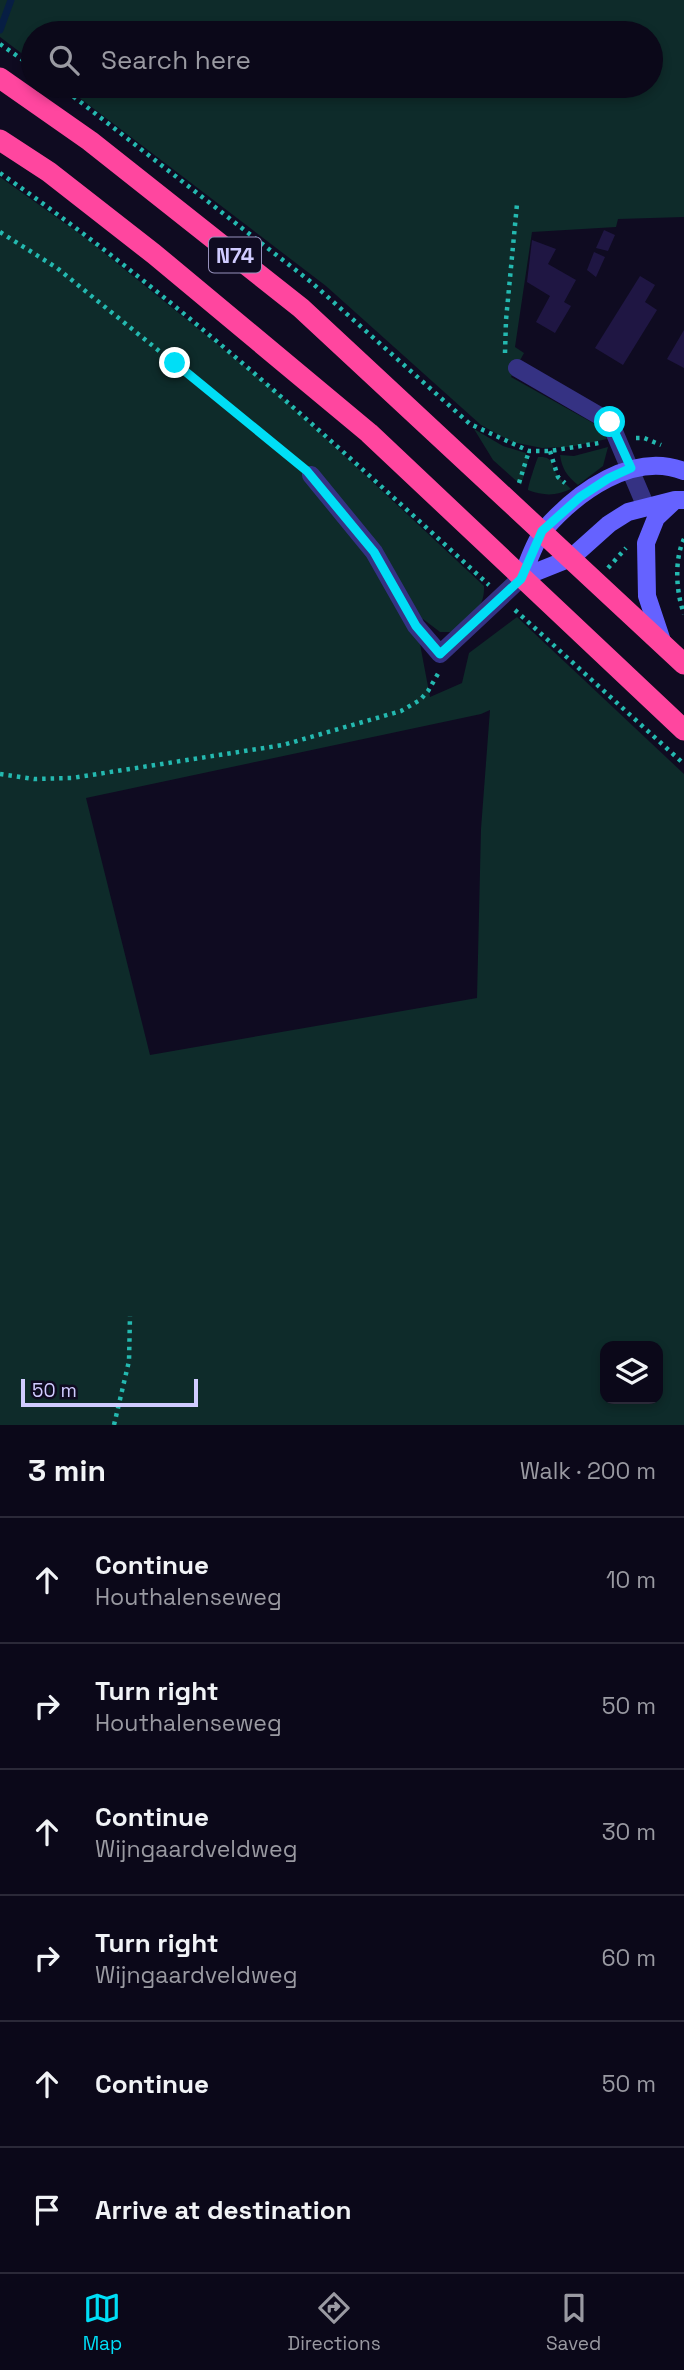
<!DOCTYPE html>
<html lang="en">
<head>
<meta charset="utf-8">
<style>
	:root { --surface:#0b0819; --page:#141122; --text:#f1f3f6; --muted:#9a9aa2; --line:#2b2938; --accent:#00def6 }
	body { margin:0; font-family:"Space Grotesk",sans-serif; background:var(--page); color:var(--text) }
	.controls { position:absolute; right:21px; bottom:21px; display:grid; overflow:hidden; border-radius:14px; box-shadow:0 4px 10px #0003 }
	.controls button { width:63px; height:63px; display:grid; place-items:center; padding:0; border:0; border-bottom:2px solid var(--line); background:var(--surface); color:var(--text); font:35px sans-serif }
	.scale { position:absolute; left:21px; bottom:18px; width:177px; box-sizing:border-box; padding-left:7px; border:4px solid #d0cbff; border-top:0; font-size:19px; line-height:24px; white-space:nowrap; color:#d0cbff; -webkit-text-stroke:5px #0f0b21; paint-order:stroke }
	.stop { position:absolute; width:21px; height:21px; margin:-16px; border:5px solid #00def6; border-radius:50%; background:#fff }
	.stop.end { background:#00def6; border-color:#fff; box-shadow:0 2px 7px #0008 }
	.list { margin:0; padding:0; list-style:none }
	h2 { display:flex; justify-content:space-between; align-items:center; height:91px; margin:0; padding:0 28px; font-size:30px }
	h2 small { font-size:23px; font-weight:400; color:var(--muted) }
	.list li { display:grid; grid-template-columns:46px 1fr auto; gap:21px; align-items:center; box-sizing:border-box; height:126px; padding:0 28px; border-top:2px solid var(--line) }
	.list b { display:block; font-size:26px; white-space:nowrap }
	.list p { margin:0; font-size:23px; white-space:nowrap; color:var(--muted) }
	.list em { font-size:23px; font-style:normal; color:var(--muted) }
	.icon { flex:none; width:38px; height:38px; fill:none; stroke:currentColor; stroke-width:2; stroke-linecap:round; stroke-linejoin:round }
	.map { position:relative; flex:none; width:684px; height:1425px; overflow:hidden }
	.search { position:absolute; background:var(--surface); box-shadow:0 4px 10px #0003; left:21px; right:21px; top:21px; height:77px; display:flex; align-items:center; gap:18px; box-sizing:border-box; padding:0 24px; border-radius:38px; color:var(--muted); font-size:26px }
	.sheet { height:847px; background:var(--surface) }
	nav { display:flex; justify-content:space-around; align-items:center; box-sizing:border-box; height:98px; border-top:2px solid var(--line); background:var(--surface); font-size:19px; color:var(--muted) }
	nav a { display:grid; justify-items:center; gap:4px }
	nav .on { color:var(--accent) }
	.map>svg:first-child { display:block }
	.green { fill:#0e2b2a; fill-rule:evenodd }
	.lines { fill:none; stroke-linecap:round; stroke-linejoin:round }
	.stream { stroke:#071e43; stroke-width:7 }
	.building { fill:#1f1643 }
	.path { stroke:#24b9b0; stroke-width:4.5; stroke-dasharray:3.5 5; stroke-linecap:butt }
	.street { stroke:#353283; stroke-width:18 }
	.secondary { stroke:#6562ff; stroke-width:18 }
	.highway { stroke:#ff469f; stroke-width:21 }
	.route { stroke:#00def6; stroke-width:9 }
	.labels { text-anchor:middle; dominant-baseline:central; stroke-width:6; stroke-linejoin:round; paint-order:stroke }
	.shield { fill:#0f0b21; stroke:#9691bc; stroke-width:2 }
	.shield-label { font-size:21px; font-weight:bold; fill:#d0cbff }
</style>
</head>
<body>
<div class="map">
<svg width="684" height="1425" viewBox="0 0 684 1425">
	<rect width="100%" height="100%" fill="#0f0b21"/>
	<path class="green" d="M0 0H684V217L618 219 616 227 532 232 515 347 524 353 511 377 602 428 607 439 570 447 542 448 512 442 481 425 326 286 64 86H651V33H33V62L0 37Z
		M0 177 87 239 274 390 484 586C485 609 470 617 454 632H440L423 619 416 623 430 697 462 683 469 653 517 617 684 774V1425H0ZM490 710 481 829 477 998 150 1055 86 798 481 714ZM605 1346H658V1399H605Z
		M474 429 503 446 526 453 528 461 521 485 493 460Z
		M608 447 603 466 578 485C567 476 562 469 560 455L574 456Z
		M538 457C554 456 551 465 558 476 561 480 567 485 571 489 556 496 544 496 528 490 528 486 536 462 538 457Z"/>
	<g class="lines">
		<path class="stream" d="M0 30 11 0"/>
	</g>
	<path class="building" d="M604 230 615 235 608 251 596 248Z
		M532 240 556 249 548 264 576 280 564 302 571 306 555 333 536 322 550 296 527 282Z
		M594 252 605 257 596 277 587 270Z
		M640 276 655 285 645 302 657 310 623 365 595 348Z
		M684 330V368L667 359Z"/>
	<g class="lines">
		<path class="path" d="M0 44 33 67
			M60 86 311 282 470 424 529 451H550L599 443
			M0 173C175 295 332 441 489 585
			M0 232 57 268 297 463
			M505 353 506 320 517 204
			M636 438H644L661 445
			M550 451 558 477 565 483
			M519 483 529 451
			M684 539C674 560 676 592 684 614
			M608 568 626 548
			M515 610 684 764
			M0 774 34 779 72 778 283 745 401 711 420 700 428 691 439 672
			M114 1425 129 1361 130 1316"/>
		<path class="street" d="M517 368 610 422 646 507
			M311 475 374 552 416 626 440 654 521 578"/>
		<path class="secondary" d="M521 578C528 564 534 542 544 530 577 492 633 451 684 471
			M521 578 571 558 609 524 628 512 675 500H684
			M663 644 647 596 646 543 656 518 672 503"/>
		<path class="highway" d="M0 78 90 141 301 308 684 664
			M0 140 49 172 154 254 369 433 684 730"/>
	</g>
	<g class="lines">
		<path class="route" d="M175 363 307 471 374 552 416 626 440 654 521 579 542 531 580 497 609 478 631 468 610 422"/>
	</g>
	<g class="labels">
		<rect class="shield" x="209" y="237.5" width="52" height="35" rx="5"/>
		<g class="shield-label">
			<text x="235" y="255">N74</text>
		</g>
	</g>
</svg>
<div class="controls">
<button><svg class="icon" aria-label="layers" viewBox="0 0 24 24"><path d="M12 4l9 5-9 5-9-5zM3 14l9 5 9-5"/></svg></button>
</div>
<div class="scale">50 m</div>
<div class="stop" style="left:610px;top:422px"></div>
<div class="stop end" style="left:175px;top:363px"></div>
<div class="search"><svg class="icon" aria-label="search" viewBox="0 0 24 24"><circle cx="10" cy="10" r="6"/><path d="M15 15l6 6"/></svg>Search here</div>
</div>
<section class="sheet">
<h2>3 min<small>Walk · 200 m</small></h2>
<ul class="list">
<li><svg class="icon" aria-label="ahead" viewBox="0 0 24 24"><path d="M12 20V5M6 11l6-6 6 6"/></svg><div><b>Continue</b><p>Houthalenseweg</p></div><em>10 m</em></li>
<li><svg class="icon" aria-label="right" viewBox="0 0 24 24"><path d="M7 20v-9h11M14 6l5 5-5 5"/></svg><div><b>Turn right</b><p>Houthalenseweg</p></div><em>50 m</em></li>
<li><svg class="icon" aria-label="ahead" viewBox="0 0 24 24"><path d="M12 20V5M6 11l6-6 6 6"/></svg><div><b>Continue</b><p>Wijngaardveldweg</p></div><em>30 m</em></li>
<li><svg class="icon" aria-label="right" viewBox="0 0 24 24"><path d="M7 20v-9h11M14 6l5 5-5 5"/></svg><div><b>Turn right</b><p>Wijngaardveldweg</p></div><em>60 m</em></li>
<li><svg class="icon" aria-label="ahead" viewBox="0 0 24 24"><path d="M12 20V5M6 11l6-6 6 6"/></svg><div><b>Continue</b></div><em>50 m</em></li>
<li><svg class="icon" aria-label="arrive" viewBox="0 0 24 24"><path d="M6 21V4h12l-3 4 3 4H6"/></svg><div><b>Arrive at destination</b></div></li>
</ul>
</section>
<nav>
<a class="on"><svg class="icon" aria-label="map" viewBox="0 0 24 24"><path d="M3 6l6-2 6 2 6-2v14l-6 2-6-2-6 2zM9 4v14M15 6v14"/></svg>Map</a>
<a><svg class="icon" aria-label="directions" viewBox="0 0 24 24"><path d="M12 3l9 9-9 9-9-9zM9 14v-3h6M13 9l2 2-2 2"/></svg>Directions</a>
<a><svg class="icon" aria-label="saved" viewBox="0 0 24 24"><path d="M7 4h10v16l-5-4-5 4z"/></svg>Saved</a>
</nav>
</body>
</html>
